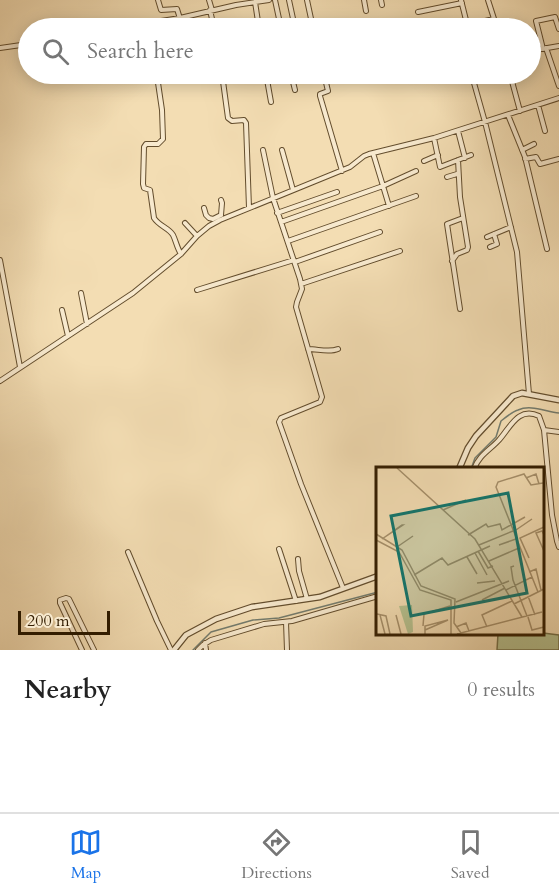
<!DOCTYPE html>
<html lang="en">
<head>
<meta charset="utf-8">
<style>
	:root { --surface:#fff; --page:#f2f2f2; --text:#222; --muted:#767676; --line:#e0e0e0; --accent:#1a73e8 }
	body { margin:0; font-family:Cardo,serif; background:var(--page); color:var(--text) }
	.scale { position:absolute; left:18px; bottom:15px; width:92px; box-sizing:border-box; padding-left:6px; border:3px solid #331d00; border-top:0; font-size:16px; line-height:21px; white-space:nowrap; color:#331d00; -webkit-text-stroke:4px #f7e9ce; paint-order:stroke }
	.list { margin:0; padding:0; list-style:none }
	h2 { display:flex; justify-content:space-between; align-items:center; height:78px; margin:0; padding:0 24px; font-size:26px }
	h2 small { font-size:20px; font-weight:400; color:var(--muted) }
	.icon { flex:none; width:33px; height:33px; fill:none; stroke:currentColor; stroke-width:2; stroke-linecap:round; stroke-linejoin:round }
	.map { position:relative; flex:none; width:559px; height:650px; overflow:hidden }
	.search { position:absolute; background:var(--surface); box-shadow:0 3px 15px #0003; left:18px; right:18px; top:18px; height:66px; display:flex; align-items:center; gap:15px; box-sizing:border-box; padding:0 21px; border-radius:33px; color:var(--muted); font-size:22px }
	.sheet { height:162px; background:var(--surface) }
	nav { display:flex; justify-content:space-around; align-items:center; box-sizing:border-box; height:84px; border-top:2px solid var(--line); background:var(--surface); font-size:16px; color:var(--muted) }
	nav a { display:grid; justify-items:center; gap:3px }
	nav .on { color:var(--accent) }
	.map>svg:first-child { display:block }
	.green { fill:#b6c290; stroke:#747048; stroke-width:1.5 }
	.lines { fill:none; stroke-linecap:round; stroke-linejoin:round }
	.stream { stroke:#737b6d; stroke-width:1.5 }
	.minor-casing { stroke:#634d2d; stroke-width:6 }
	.tertiary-casing { stroke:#634d2d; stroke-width:7 }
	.minor { stroke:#f7e9ce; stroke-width:4 }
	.tertiary { stroke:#f7e9ce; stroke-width:4.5 }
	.inset-road { fill:none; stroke:#a6906b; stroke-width:1.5 }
	.view { fill:#0f766e; fill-opacity:0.15; stroke:#0f766e; stroke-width:3 }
	.inset-edge { fill:none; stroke:#331d00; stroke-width:3 }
</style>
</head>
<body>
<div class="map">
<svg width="559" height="650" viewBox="0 0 559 650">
	<rect width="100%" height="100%" fill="#f3ddb3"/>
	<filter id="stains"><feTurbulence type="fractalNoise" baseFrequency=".00333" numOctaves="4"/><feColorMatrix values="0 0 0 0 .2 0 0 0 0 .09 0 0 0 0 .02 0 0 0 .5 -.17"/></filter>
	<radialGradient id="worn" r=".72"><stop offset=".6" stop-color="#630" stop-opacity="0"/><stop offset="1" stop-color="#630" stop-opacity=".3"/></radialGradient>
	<path class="green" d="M543 633 559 635V650H497L498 634Z"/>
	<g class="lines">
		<path class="stream" d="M471 469 475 458 496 437 501 421C506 417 512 412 518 410 531 404 546 412 559 413
			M193 650 211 632 253 620 279 618 378 592"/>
		<defs>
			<path id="minor" d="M158 0 161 10 177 9 183 28
				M209 0 212 10
				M275 0 281 28
				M289 0 295 28
				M307 0 313 28
				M364 0 366 11
				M381 0 382 5
				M461 0 468 28
				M488 0 497 28
				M255 2 259 28
				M210 10 214 28
				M418 12 462 3
				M515 24 516 28
				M117 28 180 18 236 5 269 0
				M454 28 494 19
				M0 48 28 44
				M546 48 559 86
				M543 49 536 21 555 17 559 29
				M530 51 559 46
				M172 74 157 76 162 110 163 139 158 144H146L144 147 143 184 144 188 150 190 154 218C159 226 169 228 173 235 176 241 177 248 181 254
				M222 74 228 118 232 121 244 120 246 123 249 208
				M266 74 271 102
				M291 74 295 90
				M324 74 328 91 320 94V96L342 171
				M510 74 520 111
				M474 83 485 122 517 252 529 394
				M538 105 545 131
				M508 115 525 157 547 249
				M458 131 465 158
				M434 138 440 167 471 155
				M263 150 273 198 300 279 302 289 297 302 296 307 322 397 320 402 281 418 279 422 301 484 343 588
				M282 150 293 190
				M522 150 534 144
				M525 159 536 157 540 164 559 159
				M424 161 438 155
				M447 177 457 174
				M221 200 222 203 221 215
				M389 206 383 186 416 171
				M204 208 206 215 209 218 213 219 221 215
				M277 213 337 192
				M281 222 383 186 373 153
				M185 223 197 236
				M487 237 511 227
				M288 241 416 196
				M490 247 497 244 494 234
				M0 260 20 367
				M452 261 457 254 467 250 468 247 460 197 458 160
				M295 262 380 232
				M301 284 400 251
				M197 290 294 260
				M81 293 87 324
				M460 309 447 224 463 218
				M62 310 68 336
				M308 349C318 349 329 353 338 349
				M0 381 133 293 181 254 197 236 209 226 220 220 350 167 364 156 369 154 434 138 559 98
				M544 430 559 432
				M474 469C479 455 490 450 499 440 510 428 518 406 539 416L544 430 552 515 557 541 559 547
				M279 549 296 601
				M128 552 157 621 171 650
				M298 559 299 571 307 599
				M286 622 287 650
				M205 643 206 650
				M82 650 60 603V600L66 598 69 599 94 650
				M198 650 203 645 211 640 264 624 292 621 378 596"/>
			<path id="tertiary" d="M459 469 468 448 476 436 513 396 522 393 559 400
				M174 650 186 635 216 619 252 607 320 597 378 576"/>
		</defs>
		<use href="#minor" class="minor-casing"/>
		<use href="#tertiary" class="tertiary-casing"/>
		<use href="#minor" class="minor"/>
		<use href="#tertiary" class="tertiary"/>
	</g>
	<g transform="translate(376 467)">
		<rect width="168" height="168" fill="#f3ddb3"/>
		<path d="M36 138 37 165 32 167 23 139Z" fill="#b6c290"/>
		<path class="inset-road" d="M21 1 99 72 146 150M150 11 160 7 163 17M67 43 90 33M137 65 156 52M0 67 26 83 45 119 79 132 78 156 85 166M92 68 110 57 112 60 124 57 126 63 149 50M6 72 26 58H27L9 70M0 73 23 85 44 123 75 133V167M103 78 137 64M123 78 140 72M21 80 37 69M102 84 112 101 117 99M168 84 160 66 166 64 168 68M99 86 111 108M91 90 101 107M153 91 144 71 168 60M113 94 143 81M138 99 135 100 137 113 151 149M153 105 160 102 165 123M38 108 66 91 72 98 114 79M101 116 119 114M130 123 156 110M162 125 120 20 122 15 148 7 155 18 167 16M152 129 159 148M106 133 129 121M80 135 133 114M138 137 168 122M1 147 10 149 14 167M4 148 9 167M20 148 25 167M152 150 156 163 168 160M47 159 48 147 74 139M80 160 90 156 93 164M111 160 106 148 136 134M49 163 72 153 49 159V167M81 167 166 145"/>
		<path class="view" d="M132 26 151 126 35 149 15 49Z"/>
		<rect width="168" height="168" class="inset-edge"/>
	</g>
	<rect width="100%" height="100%" filter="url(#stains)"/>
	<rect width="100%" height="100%" fill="url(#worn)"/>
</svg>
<div class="scale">200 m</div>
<div class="search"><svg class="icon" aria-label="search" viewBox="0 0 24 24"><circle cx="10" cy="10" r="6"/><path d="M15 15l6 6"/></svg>Search here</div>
</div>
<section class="sheet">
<h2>Nearby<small>0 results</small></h2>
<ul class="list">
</ul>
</section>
<nav>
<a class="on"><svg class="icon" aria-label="map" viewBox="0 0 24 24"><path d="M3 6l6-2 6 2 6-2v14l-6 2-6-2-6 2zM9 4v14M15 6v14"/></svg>Map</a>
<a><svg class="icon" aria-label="directions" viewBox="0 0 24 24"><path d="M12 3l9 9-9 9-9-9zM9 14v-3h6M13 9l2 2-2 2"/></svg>Directions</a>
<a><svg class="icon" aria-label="saved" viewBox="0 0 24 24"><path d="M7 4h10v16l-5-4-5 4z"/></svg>Saved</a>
</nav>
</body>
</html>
